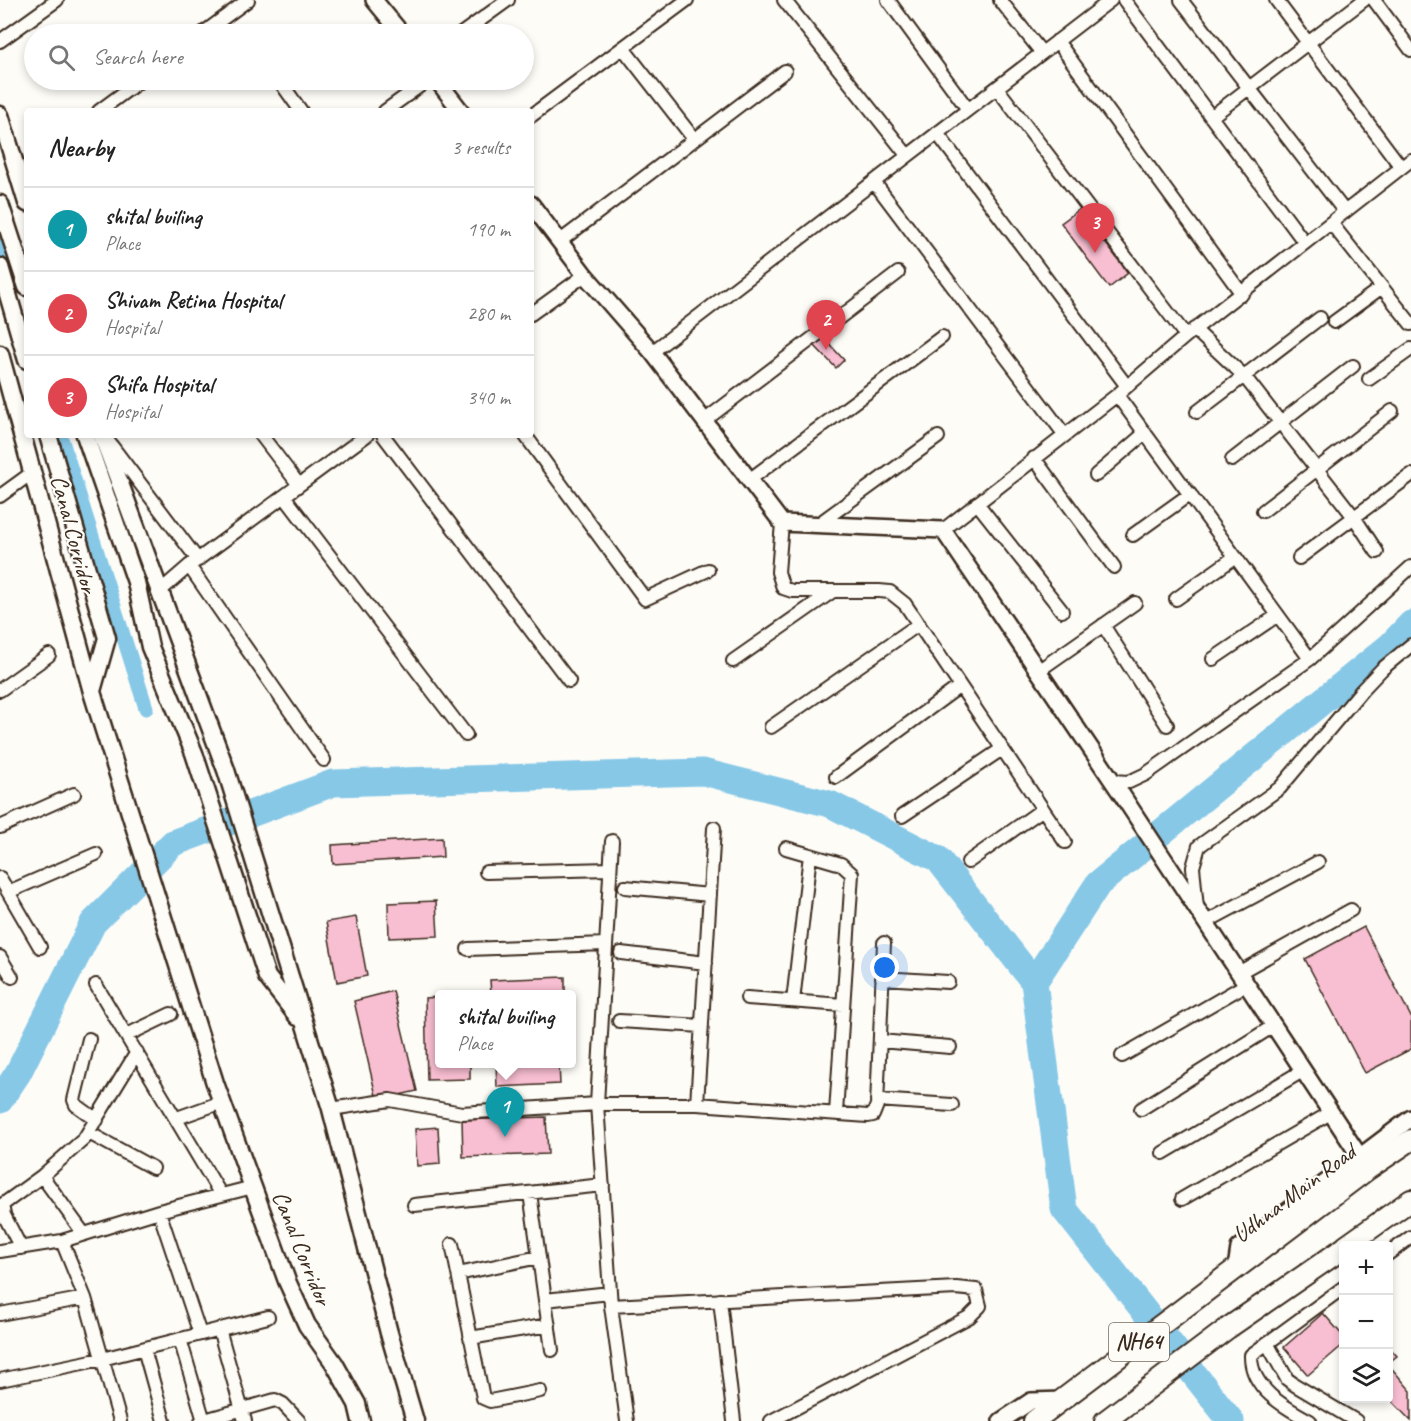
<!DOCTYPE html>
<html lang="en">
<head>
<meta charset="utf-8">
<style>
	:root { --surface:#fff; --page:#f2f2f2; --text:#222; --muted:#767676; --line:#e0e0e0; --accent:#ea580c }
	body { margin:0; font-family:Caveat,sans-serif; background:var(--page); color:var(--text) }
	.controls { position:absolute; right:18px; bottom:18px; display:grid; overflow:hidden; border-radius:6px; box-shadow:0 3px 9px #0003 }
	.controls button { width:54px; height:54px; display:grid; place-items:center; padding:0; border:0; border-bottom:2px solid var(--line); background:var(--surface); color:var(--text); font:30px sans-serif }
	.you { position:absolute; left:885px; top:968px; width:21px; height:21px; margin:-15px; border:4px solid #fff; border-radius:50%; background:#1a73e8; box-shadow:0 0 0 9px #1a73e833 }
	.badge { display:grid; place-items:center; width:39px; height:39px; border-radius:50%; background:var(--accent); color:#fff; font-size:20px; font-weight:700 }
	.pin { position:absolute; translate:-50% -50px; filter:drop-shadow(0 2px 3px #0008) }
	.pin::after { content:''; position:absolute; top:32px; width:21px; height:18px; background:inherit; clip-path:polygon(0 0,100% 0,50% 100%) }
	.popup { position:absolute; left:435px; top:990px; width:141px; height:78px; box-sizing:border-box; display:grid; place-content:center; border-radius:6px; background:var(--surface); filter:drop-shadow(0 2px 4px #0005); font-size:20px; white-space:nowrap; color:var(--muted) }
	.popup b { font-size:22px; color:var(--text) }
	.popup::after { content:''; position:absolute; left:50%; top:100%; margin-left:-12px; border:12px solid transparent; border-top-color:var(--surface) }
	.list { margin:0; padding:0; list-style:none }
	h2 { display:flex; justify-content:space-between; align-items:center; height:78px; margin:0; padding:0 24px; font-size:26px }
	h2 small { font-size:20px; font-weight:400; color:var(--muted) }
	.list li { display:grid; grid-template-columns:39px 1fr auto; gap:18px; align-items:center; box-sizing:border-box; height:84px; padding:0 24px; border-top:2px solid var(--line) }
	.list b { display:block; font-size:22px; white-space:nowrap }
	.list p { margin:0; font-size:20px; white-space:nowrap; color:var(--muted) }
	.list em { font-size:20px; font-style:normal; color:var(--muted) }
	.icon { flex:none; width:33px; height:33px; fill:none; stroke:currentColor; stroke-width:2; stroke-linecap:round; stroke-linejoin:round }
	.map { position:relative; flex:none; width:1411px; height:1421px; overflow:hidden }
	.search { position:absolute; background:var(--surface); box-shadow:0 3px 9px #0003; left:24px; top:24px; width:510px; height:66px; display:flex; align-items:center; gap:15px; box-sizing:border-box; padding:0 21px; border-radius:33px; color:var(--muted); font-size:22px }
	.panel { position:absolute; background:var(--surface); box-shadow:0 3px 9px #0003; left:24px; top:108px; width:510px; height:330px; border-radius:6px }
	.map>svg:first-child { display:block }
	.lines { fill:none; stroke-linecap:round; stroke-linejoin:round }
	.canal { stroke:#87c8e7; stroke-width:15 }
	.river { stroke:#87c8e7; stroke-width:27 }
	.building { fill:#f8bed1; stroke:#3b2a1e; stroke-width:1.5 }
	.minor-casing { stroke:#3b2a1e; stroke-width:16 }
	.tertiary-casing { stroke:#3b2a1e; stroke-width:20 }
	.secondary-casing { stroke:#3b2a1e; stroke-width:21 }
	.trunk-casing { stroke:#3b2a1e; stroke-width:24 }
	.minor { stroke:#fdfcf7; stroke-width:12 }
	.tertiary { stroke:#fdfcf7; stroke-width:15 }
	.secondary { stroke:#fdfcf7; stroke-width:16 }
	.trunk { stroke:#fdfcf7; stroke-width:20 }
	.labels { text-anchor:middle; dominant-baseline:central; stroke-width:4.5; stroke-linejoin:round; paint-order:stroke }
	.shield { fill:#fdfcf7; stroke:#75695f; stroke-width:1.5 }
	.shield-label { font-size:22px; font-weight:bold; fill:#3b2a1e }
	.street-label { font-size:24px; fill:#3b2a1e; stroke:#fdfcf7 }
</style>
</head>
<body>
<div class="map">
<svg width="1411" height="1421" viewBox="0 0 1411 1421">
	<rect width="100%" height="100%" fill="#fdfcf7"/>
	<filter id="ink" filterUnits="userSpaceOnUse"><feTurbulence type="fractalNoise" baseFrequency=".0167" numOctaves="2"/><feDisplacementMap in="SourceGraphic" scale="12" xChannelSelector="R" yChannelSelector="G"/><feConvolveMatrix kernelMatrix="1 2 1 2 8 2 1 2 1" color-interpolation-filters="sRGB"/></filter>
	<g filter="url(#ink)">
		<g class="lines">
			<path class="canal" d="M0 243 11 280
				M60 435 146 708"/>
			<path class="river" d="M0 1100 18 1073 93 923 173 843 333 783 703 772 830 804 938 859 1034 982
				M1231 1421 1064 1209 1034 982 1098 884 1390 646 1411 624"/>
		</g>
		<path class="building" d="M1080 209 1128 273 1109 288 1061 223Z
			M823 337 844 360 836 368 814 345Z
			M442 838 443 857 333 864 332 845Z
			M436 901 438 936 389 938 388 903Z
			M356 917 367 976 337 982 326 922Z
			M1364 927 1411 1017V1049L1365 1073 1305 959Z
			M565 977V994H491L490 980Z
			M393 991 417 1091 377 1100 354 1001Z
			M439 997V1064H470V1079L427 1080 425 998Z
			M496 1064H559L560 1084 497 1087Z
			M546 1117 548 1154 463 1157 462 1120Z
			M438 1127 440 1164 417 1166 415 1129Z
			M1323 1313 1344 1337V1344L1308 1375 1284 1347Z
			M1388 1346 1397 1356 1388 1363Z
			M1388 1364 1411 1391V1421L1388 1397Z"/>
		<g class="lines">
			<defs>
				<path id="minor" d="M784 0 907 155
					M888 0 967 108
					M1000 0 1042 53
					M1124 0 1305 243
					M1181 0 1345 212
					M1276 0 1401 167
					M1374 0 1411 50
					M202 34 248 0
					M461 34 508 0
					M0 41 57 0
					M1057 41 1242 294
					M623 48 694 139
					M279 80 301 111
					M997 88 1186 336
					M99 111 141 80
					M385 111 428 80
					M531 116 687 0
					M1211 117 1364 0
					M937 133 1126 385
					M874 182 1064 434
					M1331 223 1411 324
					M559 242 785 71
					M531 314 585 275
					M1334 322 1382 287
					M1194 329 1244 376 1354 517 1377 552
					M652 352 1111 0
					M1369 379 1411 349
					M1117 395 1310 659
					M1197 412 1320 318
					M704 421 898 273
					M261 435 299 485
					M383 435 569 681
					M525 435 645 599 708 570
					M108 441 198 560
					M1034 458 1114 567
					M1232 460 1353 366
					M1096 475 1145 433
					M749 480 942 337
					M0 496 33 472
					M284 496 466 735
					M977 503 1062 611
					M1263 511 1392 411
					M782 523 778 572 783 588 792 591H879L890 592 905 604 1065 842
					M817 525 938 437
					M943 530 1117 395 1186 336 1411 160
					M1133 535 1190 494
					M1299 558 1411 475
					M189 566 324 760
					M159 592 189 566 367 435
					M1176 599 1235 557
					M1103 625 1167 725
					M1213 659 1278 615
					M733 661 833 591
					M1038 671 1135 603
					M0 690 49 655
					M771 727 919 624
					M836 777 960 686
					M1113 781 1129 782 1146 774 1310 659 1411 567
					M902 816 1002 749
					M0 827 74 794
					M612 841 597 1104 611 1306 627 1421
					M786 848 841 864 852 874 836 1113
					M968 862 1043 809
					M486 872 610 869
					M0 878 40 947
					M625 887 710 895
					M8 892 96 854
					M1197 908 1193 867 1199 846 1280 788 1362 690 1382 669 1411 645
					M1206 922 1318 862
					M468 949 606 944
					M621 953 706 963
					M0 957 12 977
					M1240 972 1351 910
					M882 978 948 982
					M96 985 221 1195
					M747 998 843 1005
					M793 1001 810 855
					M619 1021 702 1026
					M127 1035 171 1014
					M89 1039 74 1100 76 1105 97 1120
					M880 1041 950 1047
					M1122 1056 1247 984
					M877 1100 952 1105
					M697 1104 714 828
					M331 1109 390 1100 462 1113 597 1104H697L868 1116 873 1115 877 1105 884 943
					M1141 1109 1275 1025
					M177 1118 222 1102
					M89 1133 153 1168
					M1163 1153 1304 1070
					M42 1176 84 1234
					M530 1193 552 1350
					M1182 1199 1332 1112
					M414 1205 603 1185
					M159 1211 200 1334
					M62 1241 85 1298 120 1421
					M452 1244 483 1398 490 1401 540 1391
					M21 1248 4 1215 2 1205 42 1176 84 1139 137 1052
					M0 1251 62 1241 159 1211 253 1187
					M1388 1254 1411 1237
					M458 1274 539 1257
					M545 1300 610 1293
					M720 1300 734 1421
					M611 1306 956 1288 976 1290 980 1306 969 1317 771 1421
					M0 1314 85 1298
					M219 1329 245 1421
					M470 1338 549 1325
					M180 1339 204 1421
					M1267 1343 1287 1379 1295 1385 1356 1421
					M144 1349 164 1421
					M0 1380 102 1359 268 1317
					M201 1421 275 1400 283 1404 299 1421
					M1310 1421C1284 1407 1250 1388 1251 1355L1344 1287"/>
				<path id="tertiary" d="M374 0 402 34
					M437 80 461 111
					M531 204 585 275 652 352 782 523 943 530 1120 792 1368 1169
					M1236 1268 1239 1248 1411 1118
					M1001 1421 1031 1401 1064 1400"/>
				<path id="secondary" d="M0 115 27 203
					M0 204 27 287
					M0 267 27 360
					M0 354 92 692 215 1083 287 1281 307 1325 334 1363 357 1404 361 1421
					M48 435 107 638 92 691
					M85 435 136 582 150 647 194 753 267 977 298 1017
					M102 435 226 770 331 1109 389 1333 415 1421"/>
				<path id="trunk" d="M1346 1246 1411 1200
					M1034 1421 1368 1169 1411 1140
					M1105 1421 1228 1328 1344 1248"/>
			</defs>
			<use href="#minor" class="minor-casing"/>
			<use href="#tertiary" class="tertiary-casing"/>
			<use href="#secondary" class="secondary-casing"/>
			<use href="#trunk" class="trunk-casing"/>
			<use href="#minor" class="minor"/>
			<use href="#tertiary" class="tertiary"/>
			<use href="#secondary" class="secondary"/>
			<use href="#trunk" class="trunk"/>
		</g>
	</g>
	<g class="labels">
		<rect class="shield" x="1109" y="1323" width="60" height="38" rx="4.5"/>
		<g class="shield-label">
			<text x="1139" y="1342">NH64</text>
		</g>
		<g class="street-label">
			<text transform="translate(74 534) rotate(75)">Canal Corridor</text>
			<text transform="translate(1294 1193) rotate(-37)">Udhna Main Road</text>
			<text transform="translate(302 1248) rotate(68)">Canal Corridor</text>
		</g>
	</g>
</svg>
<div class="controls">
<button>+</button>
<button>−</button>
<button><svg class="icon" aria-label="layers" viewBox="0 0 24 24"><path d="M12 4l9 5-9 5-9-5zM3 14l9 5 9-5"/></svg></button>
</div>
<div class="you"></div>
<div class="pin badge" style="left:505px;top:1137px;background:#0f9aa8">1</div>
<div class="popup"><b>shital builing</b>Place</div>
<div class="pin badge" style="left:826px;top:350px;background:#e0444e">2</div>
<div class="pin badge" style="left:1095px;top:253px;background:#e0444e">3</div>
<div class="search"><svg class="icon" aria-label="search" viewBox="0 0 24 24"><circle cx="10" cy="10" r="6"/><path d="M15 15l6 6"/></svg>Search here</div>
<section class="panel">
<h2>Nearby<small>3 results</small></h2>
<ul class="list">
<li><span class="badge" style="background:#0f9aa8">1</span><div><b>shital builing</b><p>Place</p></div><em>190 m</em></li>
<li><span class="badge" style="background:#e0444e">2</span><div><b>Shivam Retina Hospital</b><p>Hospital</p></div><em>280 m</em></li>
<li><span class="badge" style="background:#e0444e">3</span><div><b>Shifa Hospital</b><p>Hospital</p></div><em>340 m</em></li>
</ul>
</section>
</div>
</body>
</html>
